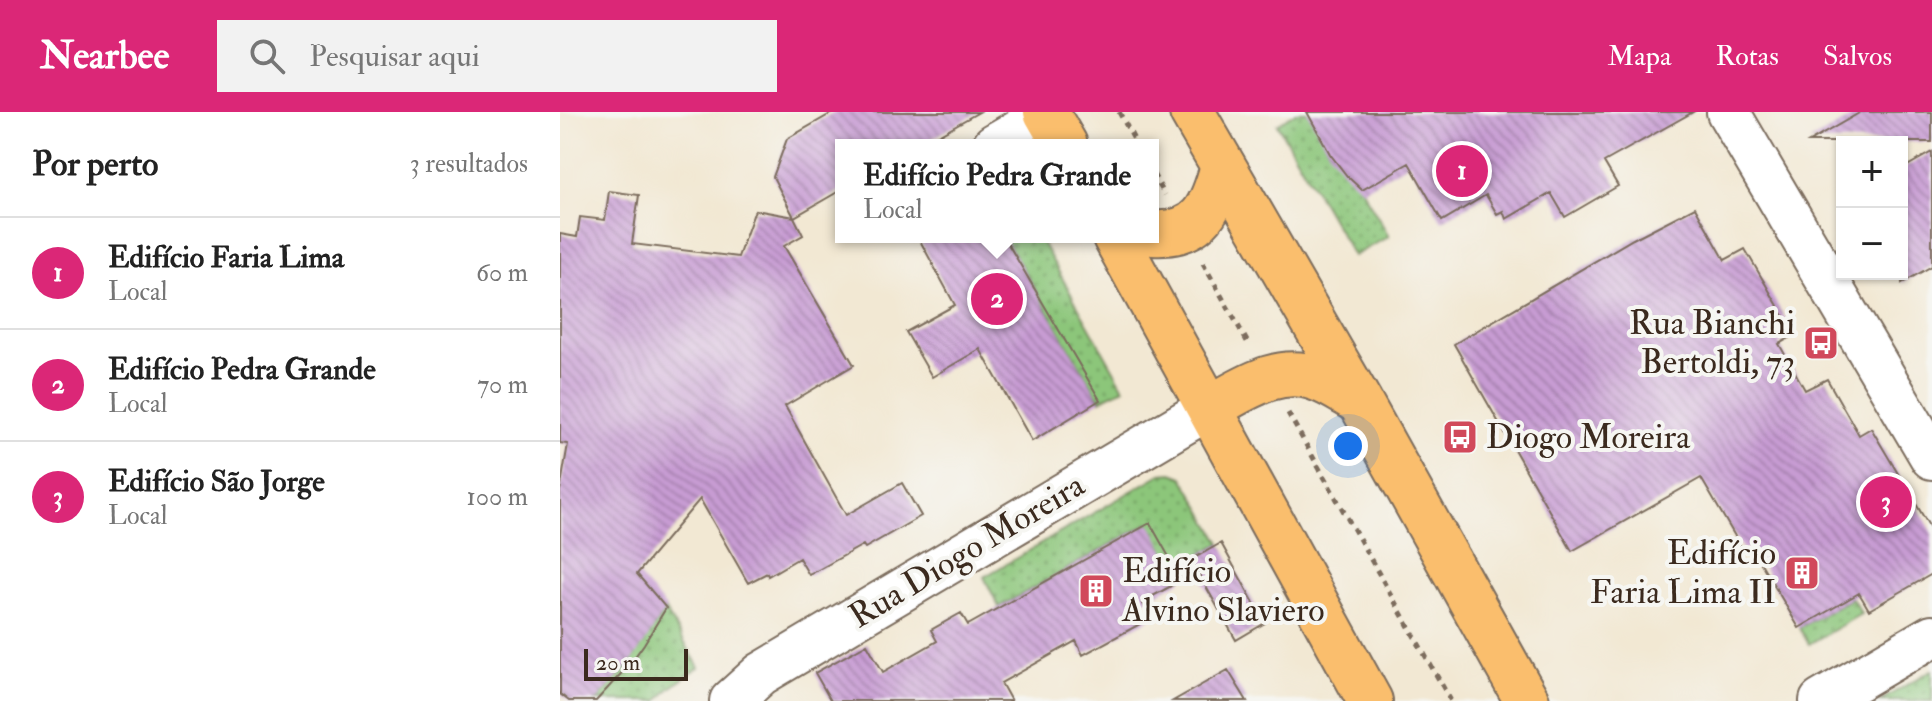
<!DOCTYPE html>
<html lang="pt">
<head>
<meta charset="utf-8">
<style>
	:root { --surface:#fff; --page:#f2f2f2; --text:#222; --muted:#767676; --line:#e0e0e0; --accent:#db2777 }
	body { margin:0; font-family:"IM FELL Double Pica",serif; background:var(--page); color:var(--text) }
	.controls { position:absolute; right:24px; top:24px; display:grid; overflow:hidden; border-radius:0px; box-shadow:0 2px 6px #0004 }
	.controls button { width:72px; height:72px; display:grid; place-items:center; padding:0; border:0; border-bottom:2px solid var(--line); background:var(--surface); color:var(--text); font:40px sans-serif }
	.scale { position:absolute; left:24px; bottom:20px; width:104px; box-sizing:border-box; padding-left:8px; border:4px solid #3b2a1e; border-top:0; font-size:22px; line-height:28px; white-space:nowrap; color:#3b2a1e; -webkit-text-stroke:6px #f6f6f2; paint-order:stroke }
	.you { position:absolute; left:788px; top:334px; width:28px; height:28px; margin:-20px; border:6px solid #fff; border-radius:50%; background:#1a73e8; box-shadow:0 0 0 12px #1a73e833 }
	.badge { display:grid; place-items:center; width:52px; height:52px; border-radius:50%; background:var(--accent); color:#fff; font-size:26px; font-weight:700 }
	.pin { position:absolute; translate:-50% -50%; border:4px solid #fff; box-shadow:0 2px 8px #0006 }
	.popup { position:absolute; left:275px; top:27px; width:324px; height:104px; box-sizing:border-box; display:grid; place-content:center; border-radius:0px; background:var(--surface); filter:drop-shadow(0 2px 6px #0005); font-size:26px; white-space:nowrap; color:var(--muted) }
	.popup b { font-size:30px; color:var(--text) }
	.popup::after { content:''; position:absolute; left:50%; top:100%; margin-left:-16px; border:16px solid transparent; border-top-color:var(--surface) }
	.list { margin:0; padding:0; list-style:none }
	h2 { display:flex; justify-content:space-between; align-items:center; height:104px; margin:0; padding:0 32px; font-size:34px }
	h2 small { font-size:26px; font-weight:400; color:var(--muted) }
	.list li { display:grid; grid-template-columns:52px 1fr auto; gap:24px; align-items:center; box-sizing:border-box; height:112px; padding:0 32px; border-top:2px solid var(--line) }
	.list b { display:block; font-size:30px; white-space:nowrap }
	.list p { margin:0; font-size:26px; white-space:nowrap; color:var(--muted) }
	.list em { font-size:26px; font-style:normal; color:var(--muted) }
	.icon { flex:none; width:44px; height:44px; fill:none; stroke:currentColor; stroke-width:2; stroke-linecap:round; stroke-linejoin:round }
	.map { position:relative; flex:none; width:1372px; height:589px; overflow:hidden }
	header { display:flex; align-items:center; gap:48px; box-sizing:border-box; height:112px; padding:0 40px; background:var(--accent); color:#fff }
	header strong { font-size:38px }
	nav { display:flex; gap:44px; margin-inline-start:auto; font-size:28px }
	.search { width:560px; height:72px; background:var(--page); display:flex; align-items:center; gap:20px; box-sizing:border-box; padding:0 28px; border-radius:0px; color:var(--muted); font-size:30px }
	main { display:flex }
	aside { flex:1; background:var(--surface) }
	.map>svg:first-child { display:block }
	.garden { fill:url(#garden-dots); stroke:#64784c; stroke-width:2 }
	.building { fill:url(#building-back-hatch) }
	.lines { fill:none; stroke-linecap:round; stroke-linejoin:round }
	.minor-casing { stroke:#7b6c5d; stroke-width:46 }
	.highway-casing { stroke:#7b6c5d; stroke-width:48 }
	.path { stroke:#7b6c5d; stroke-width:5; stroke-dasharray:6 6; stroke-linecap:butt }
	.minor { stroke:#fff; stroke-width:42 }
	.highway { stroke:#fabe6d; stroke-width:44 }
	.labels { text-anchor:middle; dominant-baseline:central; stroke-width:8; stroke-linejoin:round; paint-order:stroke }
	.poi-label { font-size:34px; fill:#3b2a1e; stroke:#f6f6f2; text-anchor:end }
	.street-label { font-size:34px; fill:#3b2a1e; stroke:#f6f6f2 }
</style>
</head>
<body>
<header>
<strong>Nearbee</strong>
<div class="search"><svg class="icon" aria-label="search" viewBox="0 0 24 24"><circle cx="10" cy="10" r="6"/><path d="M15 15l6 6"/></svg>Pesquisar aqui</div>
<nav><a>Mapa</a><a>Rotas</a><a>Salvos</a></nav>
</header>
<main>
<aside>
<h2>Por perto<small>3 resultados</small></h2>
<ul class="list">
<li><span class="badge">1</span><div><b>Edifício Faria Lima</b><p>Local</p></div><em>60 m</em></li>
<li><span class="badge">2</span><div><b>Edifício Pedra Grande</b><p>Local</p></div><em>70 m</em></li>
<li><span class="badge">3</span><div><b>Edifício São Jorge</b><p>Local</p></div><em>100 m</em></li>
</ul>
</aside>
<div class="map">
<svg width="1372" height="589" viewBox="0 0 1372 589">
	<defs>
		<pattern id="garden-dots" width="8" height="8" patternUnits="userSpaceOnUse" patternTransform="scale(2)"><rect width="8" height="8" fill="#8cc67a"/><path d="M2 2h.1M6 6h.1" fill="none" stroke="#74a163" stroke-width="1.8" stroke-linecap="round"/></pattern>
		<pattern id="building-back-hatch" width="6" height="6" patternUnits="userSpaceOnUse" patternTransform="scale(2)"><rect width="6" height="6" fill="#c79bd3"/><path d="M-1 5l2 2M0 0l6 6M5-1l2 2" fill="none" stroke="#a37fab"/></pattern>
	</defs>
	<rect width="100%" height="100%" fill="#f6f6f2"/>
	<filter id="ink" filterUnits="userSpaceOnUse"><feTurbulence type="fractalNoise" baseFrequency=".0125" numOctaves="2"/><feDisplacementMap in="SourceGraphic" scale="16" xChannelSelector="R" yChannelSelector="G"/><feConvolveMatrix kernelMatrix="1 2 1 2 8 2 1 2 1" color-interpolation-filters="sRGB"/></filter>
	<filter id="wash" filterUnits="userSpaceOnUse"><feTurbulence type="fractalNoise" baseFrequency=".006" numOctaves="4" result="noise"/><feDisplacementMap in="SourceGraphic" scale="32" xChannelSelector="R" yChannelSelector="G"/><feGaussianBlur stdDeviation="1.8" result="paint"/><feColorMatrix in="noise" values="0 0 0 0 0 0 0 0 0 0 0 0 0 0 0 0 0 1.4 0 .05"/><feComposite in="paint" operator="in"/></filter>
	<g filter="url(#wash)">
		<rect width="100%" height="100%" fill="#f2e8d3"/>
		<path class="garden" d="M736 0H747L802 78 829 124 793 144 717 12Z
			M444 125H479L564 276 540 288Z
			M612 361 623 365 661 431 615 456 589 411 439 495 424 465 601 362Z
			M1292 486 1301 502 1249 532 1239 516Z
			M105 498 139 555 109 577 98 589H36L69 553Z
			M1372 558V589H1320Z"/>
		<g id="blocks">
			<path class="building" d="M274 0H419L360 33H281V78L234 105 213 65 227 27Z
				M747 0H1133L1044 50 1058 74 1005 105 991 81 946 107 943 99 937 102 926 83 882 109 849 51 802 78 787 64 770 42Z
				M1301 0H1372V30H1249Z
				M1372 40V154L1342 171V57Z
				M49 79 79 83 72 132 178 145 195 98 234 105 243 123 224 134 294 253 225 294 286 403 342 371 361 404 305 436 303 433 249 463 239 446 208 464 207 461 188 471 140 387 77 462 106 496 84 532 69 553 36 589H9L0 582V379L8 332 0 331V122L17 125 20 105 45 108Z
				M1135 95 1165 148 1185 137 1235 223 1219 232 1245 278 1267 267 1299 323 1311 316 1372 419V462L1309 498 1299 481 1239 516 1191 434 1183 438 1141 366 1012 439 894 232 1073 127Z
				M358 125H444L540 288 472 329 420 237 372 265 346 220 395 193Z
				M590 411 622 468 582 490 591 506 523 543 516 529 441 571 451 589H271L255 561 307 532 323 560 377 529 371 518 401 501 408 513Z
				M661 431 705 511 676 528 631 448Z
				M668 558 687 589H613Z"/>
		</g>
	</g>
	<g filter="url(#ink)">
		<use href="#blocks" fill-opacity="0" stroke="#7b6c5d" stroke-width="2"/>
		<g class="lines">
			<defs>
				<path id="minor" d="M1168 0 1372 346
					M434 33 487 2
					M171 589 201 562 649 296
					M1261 589 1372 524"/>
				<path id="highway" d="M486 0 505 33
					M632 0 800 290 967 589
					M593 121C641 124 652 94 663 54
					M555 125 810 589
					M649 296C682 279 717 252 755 266 771 271 786 282 800 290"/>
			</defs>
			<use href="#minor" class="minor-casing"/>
			<use href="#highway" class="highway-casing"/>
			<path class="path" d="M559 0 577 33
				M593 62 605 83
				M643 151 689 233
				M728 301 891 589"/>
			<use href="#minor" class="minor"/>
			<use href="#highway" class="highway"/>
		</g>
	</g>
	<defs>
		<symbol id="bus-square" viewBox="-11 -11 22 22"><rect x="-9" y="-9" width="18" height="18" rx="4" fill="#d1495b" stroke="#f6f6f2"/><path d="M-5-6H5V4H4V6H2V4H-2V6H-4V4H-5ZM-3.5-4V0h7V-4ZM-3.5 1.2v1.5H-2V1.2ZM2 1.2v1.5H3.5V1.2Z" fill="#fff"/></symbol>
		<symbol id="building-square" viewBox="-11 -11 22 22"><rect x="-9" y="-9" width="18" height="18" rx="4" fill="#d1495b" stroke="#f6f6f2"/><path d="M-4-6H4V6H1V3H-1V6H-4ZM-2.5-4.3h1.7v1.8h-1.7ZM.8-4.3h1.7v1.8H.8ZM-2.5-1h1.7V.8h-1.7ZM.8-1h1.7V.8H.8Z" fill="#fff"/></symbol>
	</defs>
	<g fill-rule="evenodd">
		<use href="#bus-square" x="1241" y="211" width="40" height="40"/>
		<use href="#bus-square" x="880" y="305" width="40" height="40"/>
		<use href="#building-square" x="1222" y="441" width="40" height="40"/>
		<use href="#building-square" x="516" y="459" width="40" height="40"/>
	</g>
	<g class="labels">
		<g class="poi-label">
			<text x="1235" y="211">Rua Bianchi<tspan x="1235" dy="39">Bertoldi, 73</tspan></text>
			<text x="926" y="325" text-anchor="start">Diogo Moreira</text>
			<text x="1216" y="441">Edifício<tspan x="1216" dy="39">Faria Lima II</tspan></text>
			<text x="562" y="459" text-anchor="start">Edifício<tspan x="562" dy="39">Alvino Slaviero</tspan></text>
		</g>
		<g class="street-label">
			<text transform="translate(407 439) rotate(-31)">Rua Diogo Moreira</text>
		</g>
	</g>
</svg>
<div class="controls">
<button>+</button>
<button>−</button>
</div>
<div class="scale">20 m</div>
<div class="you"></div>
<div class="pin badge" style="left:902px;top:59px">1</div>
<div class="pin badge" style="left:437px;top:187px">2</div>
<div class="popup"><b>Edifício Pedra Grande</b>Local</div>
<div class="pin badge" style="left:1326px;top:390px">3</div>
</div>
</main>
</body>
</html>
